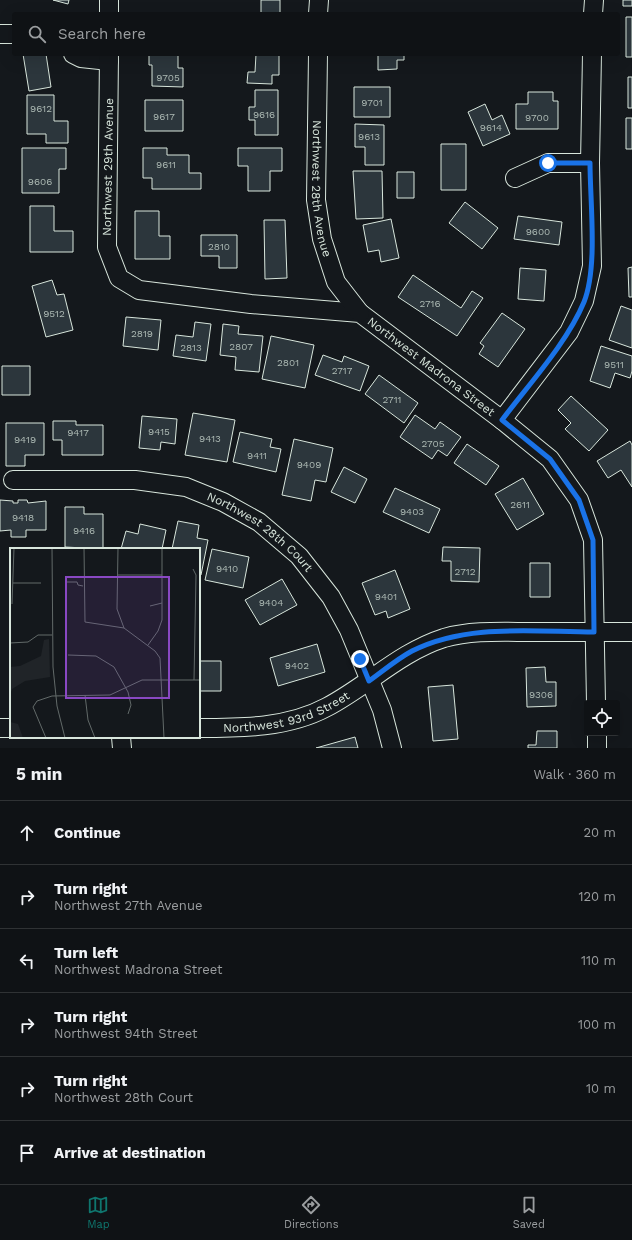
<!DOCTYPE html>
<html lang="en">
<head>
<meta charset="utf-8">
<style>
	:root { --surface:#0f1215; --page:#181b1e; --text:#f1f3f6; --muted:#9b9ea0; --line:#2f3234; --accent:#0f766e }
	body { margin:0; font-family:"Work Sans",sans-serif; background:var(--page); color:var(--text) }
	.controls { position:absolute; right:12px; bottom:12px; display:grid; overflow:hidden; border-radius:4px; box-shadow:0 4px 16px #0002 }
	.controls button { width:36px; height:36px; display:grid; place-items:center; padding:0; border:0; border-bottom:1px solid var(--line); background:var(--surface); color:var(--text); font:20px sans-serif }
	.stop { position:absolute; width:12px; height:12px; margin:-9px; border:3px solid #1a73e8; border-radius:50%; background:#fff }
	.stop.end { background:#1a73e8; border-color:#fff; box-shadow:0 1px 4px #0008 }
	.list { margin:0; padding:0; list-style:none }
	h2 { display:flex; justify-content:space-between; align-items:center; height:52px; margin:0; padding:0 16px; font-size:17px }
	h2 small { font-size:13px; font-weight:400; color:var(--muted) }
	.list li { display:grid; grid-template-columns:26px 1fr auto; gap:12px; align-items:center; box-sizing:border-box; height:64px; padding:0 16px; border-top:1px solid var(--line) }
	.list b { display:block; font-size:15px; white-space:nowrap }
	.list p { margin:0; font-size:13px; white-space:nowrap; color:var(--muted) }
	.list em { font-size:13px; font-style:normal; color:var(--muted) }
	.icon { flex:none; width:22px; height:22px; fill:none; stroke:currentColor; stroke-width:2; stroke-linecap:round; stroke-linejoin:round }
	.map { position:relative; flex:none; width:632px; height:748px; overflow:hidden }
	.search { position:absolute; background:var(--surface); box-shadow:0 4px 16px #0002; left:12px; right:12px; top:12px; height:44px; display:flex; align-items:center; gap:10px; box-sizing:border-box; padding:0 14px; border-radius:4px; color:var(--muted); font-size:15px }
	.sheet { height:436px; background:var(--surface) }
	nav { display:flex; justify-content:space-around; align-items:center; box-sizing:border-box; height:56px; border-top:1px solid var(--line); background:var(--surface); font-size:11px; color:var(--muted) }
	nav a { display:grid; justify-items:center; gap:2px }
	nav .on { color:var(--accent) }
	.map>svg:first-child { display:block }
	.building { fill:#2c363c; stroke:#d8e6dc }
	.lines { fill:none; stroke-linecap:round; stroke-linejoin:round }
	.minor-casing { stroke:#d8e6dc; stroke-width:20 }
	.minor { stroke:#14181c; stroke-width:18 }
	.route { stroke:#1a73e8; stroke-width:5 }
	.labels { text-anchor:middle; dominant-baseline:central; stroke-width:3; stroke-linejoin:round; paint-order:stroke }
	.number-label { font-size:10px; fill:#adbab4 }
	.street-label { font-size:12px; fill:#d8e6dc; stroke:#14181c }
	.inset-road { fill:none; stroke:#626a69; stroke-width:1 }
	.view { fill:#8948c3; fill-opacity:0.15; stroke:#8948c3; stroke-width:2 }
	.inset-edge { fill:none; stroke:#d8e6dc; stroke-width:2 }
</style>
</head>
<body>
<div class="map">
<svg width="632" height="748" viewBox="0 0 632 748">
	<rect width="100%" height="100%" fill="#14181c"/>
	<path class="building" d="M53 0H69L68 4Z
		M261 0H280V14H261Z
		M623 0H632V6H623Z
		M626 17H632V57H626Z
		M23 54H46L51 87 29 91Z
		M149 54H178V68H183V87L152 86V65H149Z
		M256 54H279V75H272V84L247 83 248 72H255Z
		M378 54H404V60H397V69L378 70Z
		M628 77H632V108H628Z
		M354 87H390V117H354Z
		M255 90H278V135H255V120H249V107H255Z
		M528 92H553V101H558V129H516V104H528Z
		M27 95H54V121H68V143H46V134H27Z
		M145 100H183V131H145Z
		M485 104 492 120 502 115 510 134 483 146 468 112Z
		M626 118H632V149H626Z
		M355 124 384 125V165H365V147H355Z
		M441 144H466V190H441Z
		M22 148H66V169H59V193H22Z
		M143 148H167V155H189V173H201V189H152V178H143Z
		M238 148H282V171H270V191H248V166H238Z
		M353 171H382L383 218 356 219Z
		M397 172H414V198H397Z
		M465 202 498 228 482 249 449 223Z
		M30 206H54V231H73V252H30Z
		M135 211H159V236H170V259H135Z
		M518 216 562 222 559 245 514 239Z
		M391 219 399 258 381 262 379 250 368 252 363 225Z
		M264 220H285L287 278 265 279Z
		M201 235H237V268H219V256H201Z
		M632 267V297H629L628 268Z
		M520 268 546 270 544 301 518 299Z
		M413 275 461 308 472 291 483 298 457 336 398 297Z
		M52 280 57 295 64 294 73 330 46 337 32 286Z
		M621 306 632 310V348L609 340Z
		M502 313 525 329 498 367 479 354 484 346 480 343Z
		M126 317 161 320 158 350 123 346Z
		M195 322 211 324 206 361 173 356 176 335 193 337Z
		M223 324 239 326 238 334 263 336 259 372 235 370 236 357 220 355Z
		M271 336 314 345 305 388 262 379Z
		M601 346 632 356V371L630 378 615 373 610 388 590 381Z
		M323 355 342 362 344 356 369 366 360 391 315 375Z
		M2 366H30V395H2Z
		M379 375 418 403 404 423 365 394Z
		M571 396 608 430 589 451 565 429 571 423 558 410Z
		M193 413 235 420 227 462 185 455Z
		M415 415 435 429 440 422 461 437 447 456 438 450 432 459 400 437Z
		M142 416 177 419 175 444 161 442 160 450 139 448Z
		M53 421H76V425H103V455H62V440H53Z
		M6 423H44V455H25V466H6Z
		M240 432 272 439 270 447 281 449 276 472 233 462Z
		M294 439 333 448 326 482 315 480 311 501 282 495Z
		M630 441 632 445V487L621 470 608 478 597 461Z
		M467 444 499 466 486 485 454 463Z
		M344 467 367 479 355 503 331 492Z
		M523 478 544 514 517 530 495 494Z
		M395 488 440 509 429 533 383 512Z
		M0 500 13 501V503H18V500H27L28 503 46 501V530H26V537H11V530L0 531Z
		M65 507H84V514H103V549L65 547Z
		M178 521 199 525 197 538 208 540 201 575 199 574V549H172Z
		M140 524 166 530 162 549H121L126 531 138 534Z
		M443 547 480 548 479 582 451 581V561H442Z
		M212 549 249 557 243 588 205 580Z
		M530 563H550V597H530Z
		M395 570 410 609 388 618 386 611 375 615 362 583Z
		M282 579 297 605 260 625 245 600Z
		M317 644 325 672 278 686 270 658Z
		M199 661H221V691H199Z
		M545 667 546 682H556V706L527 707 526 668Z
		M453 685 458 739 433 741 428 687Z
		M537 731H557V748H528V745H536Z
		M355 737 358 748H316Z"/>
	<g class="lines">
		<defs>
			<g id="minor">
				<path d="M109 14V0"/>
				<path d="M318 14 319 0"/>
				<path d="M593 14 594 0"/>
				<path d="M0 34H14"/>
				<path d="M73 54 81 58 109 61"/>
				<path id="s1" d="M109 54 107 247 119 278 139 290 251 304 360 313 502 420 550 459 579 500 593 540 596 703"/>
				<path id="s2" d="M318 54 316 200 322 239 336 282 360 313"/>
				<path d="M515 178 548 163H590"/>
				<path d="M502 420 569 332 584 301 592 266 590 163 592 54"/>
				<path id="s3" d="M13 480H135L186 487 223 502 259 522 299 556 331 597 349 630 382 710 392 748"/>
				<path d="M0 728H11"/>
				<path id="s4" d="M199 728C242 728 288 728 327 707 367 686 400 652 444 638 472 630 503 632 532 632 565 632 599 632 632 632"/>
				<path d="M597 733V748"/>
				<path d="M121 737 122 748"/>
			</g>
		</defs>
		<use href="#minor" class="minor-casing"/>
		<use href="#minor" class="minor"/>
	</g>
	<g class="lines">
		<path class="route" d="M360 659 369 681C383 671 397 659 412 651 467 623 534 632 594 632L593 540 579 500 550 459 502 420C529 384 567 343 584 302 598 267 590 202 590 163H548"/>
	</g>
	<g class="labels">
		<g class="number-label">
			<text x="168" y="77">9705</text>
			<text x="372" y="102">9701</text>
			<text x="41" y="108">9612</text>
			<text x="264" y="114">9616</text>
			<text x="164" y="116">9617</text>
			<text x="537" y="117">9700</text>
			<text x="491" y="127">9614</text>
			<text x="369" y="136">9613</text>
			<text x="166" y="164">9611</text>
			<text x="40" y="181">9606</text>
			<text x="538" y="231">9600</text>
			<text x="219" y="246">2810</text>
			<text x="430" y="303">2716</text>
			<text x="54" y="313">9512</text>
			<text x="142" y="333">2819</text>
			<text x="241" y="346">2807</text>
			<text x="191" y="347">2813</text>
			<text x="288" y="362">2801</text>
			<text x="614" y="364">9511</text>
			<text x="342" y="370">2717</text>
			<text x="392" y="399">2711</text>
			<text x="159" y="431">9415</text>
			<text x="78" y="432">9417</text>
			<text x="210" y="438">9413</text>
			<text x="25" y="439">9419</text>
			<text x="433" y="443">2705</text>
			<text x="257" y="455">9411</text>
			<text x="309" y="464">9409</text>
			<text x="520" y="504">2611</text>
			<text x="412" y="511">9403</text>
			<text x="23" y="517">9418</text>
			<text x="84" y="530">9416</text>
			<text x="227" y="568">9410</text>
			<text x="465" y="571">2712</text>
			<text x="386" y="596">9401</text>
			<text x="271" y="602">9404</text>
			<text x="297" y="665">9402</text>
			<text x="541" y="694">9306</text>
		</g>
		<g class="street-label">
			<text transform="translate(108 167) rotate(-89)">Northwest 29th Avenue</text>
			<text stroke="none"><textPath href="#s2" startOffset="135">Northwest 28th Avenue</textPath></text>
			<text stroke="none"><textPath href="#s1" startOffset="561">Northwest Madrona Street</textPath></text>
			<text stroke="none"><textPath href="#s3" startOffset="261">Northwest 28th Court</textPath></text>
			<text stroke="none"><textPath href="#s4" startOffset="90">Northwest 93rd Street</textPath></text>
		</g>
	</g>
	<g transform="translate(10 548)">
		<rect width="190" height="190" fill="#14181c"/>
		<path d="M39 91 40 129 15 133 2 141 0 147V119L10 118 31 108 34 92ZM0 174 8 176 13 190H0Z" fill="#202428"/>
		<path class="inset-road" d="M42 0 43 119 47 158 55 190M74 0 75 74 114 80 145 103 150 110 154 190M108 0 107 61 114 80M183 21 186 27 184 132M108 27H152M56 34H67L68 37 73 38M3 35H31M2 56 4 0M140 58 152 55M0 95 18 94 28 87H42M138 97 148 83 152 72V0M58 107 86 108 104 119 118 144 121 157 118 166M75 147 78 172 85 190M36 190 23 159 27 153 42 148 100 147 132 132H190"/>
		<path class="view" d="M56 29H159V150H56Z"/>
		<rect width="190" height="190" class="inset-edge"/>
	</g>
</svg>
<div class="controls">
<button><svg class="icon" aria-label="locate" viewBox="0 0 24 24"><circle cx="12" cy="12" r="6"/><path d="M12 2v4M12 18v4M2 12h4M18 12h4"/></svg></button>
</div>
<div class="stop" style="left:548px;top:163px"></div>
<div class="stop end" style="left:360px;top:659px"></div>
<div class="search"><svg class="icon" aria-label="search" viewBox="0 0 24 24"><circle cx="10" cy="10" r="6"/><path d="M15 15l6 6"/></svg>Search here</div>
</div>
<section class="sheet">
<h2>5 min<small>Walk · 360 m</small></h2>
<ul class="list">
<li><svg class="icon" aria-label="ahead" viewBox="0 0 24 24"><path d="M12 20V5M6 11l6-6 6 6"/></svg><div><b>Continue</b></div><em>20 m</em></li>
<li><svg class="icon" aria-label="right" viewBox="0 0 24 24"><path d="M7 20v-9h11M14 6l5 5-5 5"/></svg><div><b>Turn right</b><p>Northwest 27th Avenue</p></div><em>120 m</em></li>
<li><svg class="icon" aria-label="left" viewBox="0 0 24 24"><path d="M17 20v-9H6M10 6l-5 5 5 5"/></svg><div><b>Turn left</b><p>Northwest Madrona Street</p></div><em>110 m</em></li>
<li><svg class="icon" aria-label="right" viewBox="0 0 24 24"><path d="M7 20v-9h11M14 6l5 5-5 5"/></svg><div><b>Turn right</b><p>Northwest 94th Street</p></div><em>100 m</em></li>
<li><svg class="icon" aria-label="right" viewBox="0 0 24 24"><path d="M7 20v-9h11M14 6l5 5-5 5"/></svg><div><b>Turn right</b><p>Northwest 28th Court</p></div><em>10 m</em></li>
<li><svg class="icon" aria-label="arrive" viewBox="0 0 24 24"><path d="M6 21V4h12l-3 4 3 4H6"/></svg><div><b>Arrive at destination</b></div></li>
</ul>
</section>
<nav>
<a class="on"><svg class="icon" aria-label="map" viewBox="0 0 24 24"><path d="M3 6l6-2 6 2 6-2v14l-6 2-6-2-6 2zM9 4v14M15 6v14"/></svg>Map</a>
<a><svg class="icon" aria-label="directions" viewBox="0 0 24 24"><path d="M12 3l9 9-9 9-9-9zM9 14v-3h6M13 9l2 2-2 2"/></svg>Directions</a>
<a><svg class="icon" aria-label="saved" viewBox="0 0 24 24"><path d="M7 4h10v16l-5-4-5 4z"/></svg>Saved</a>
</nav>
</body>
</html>
